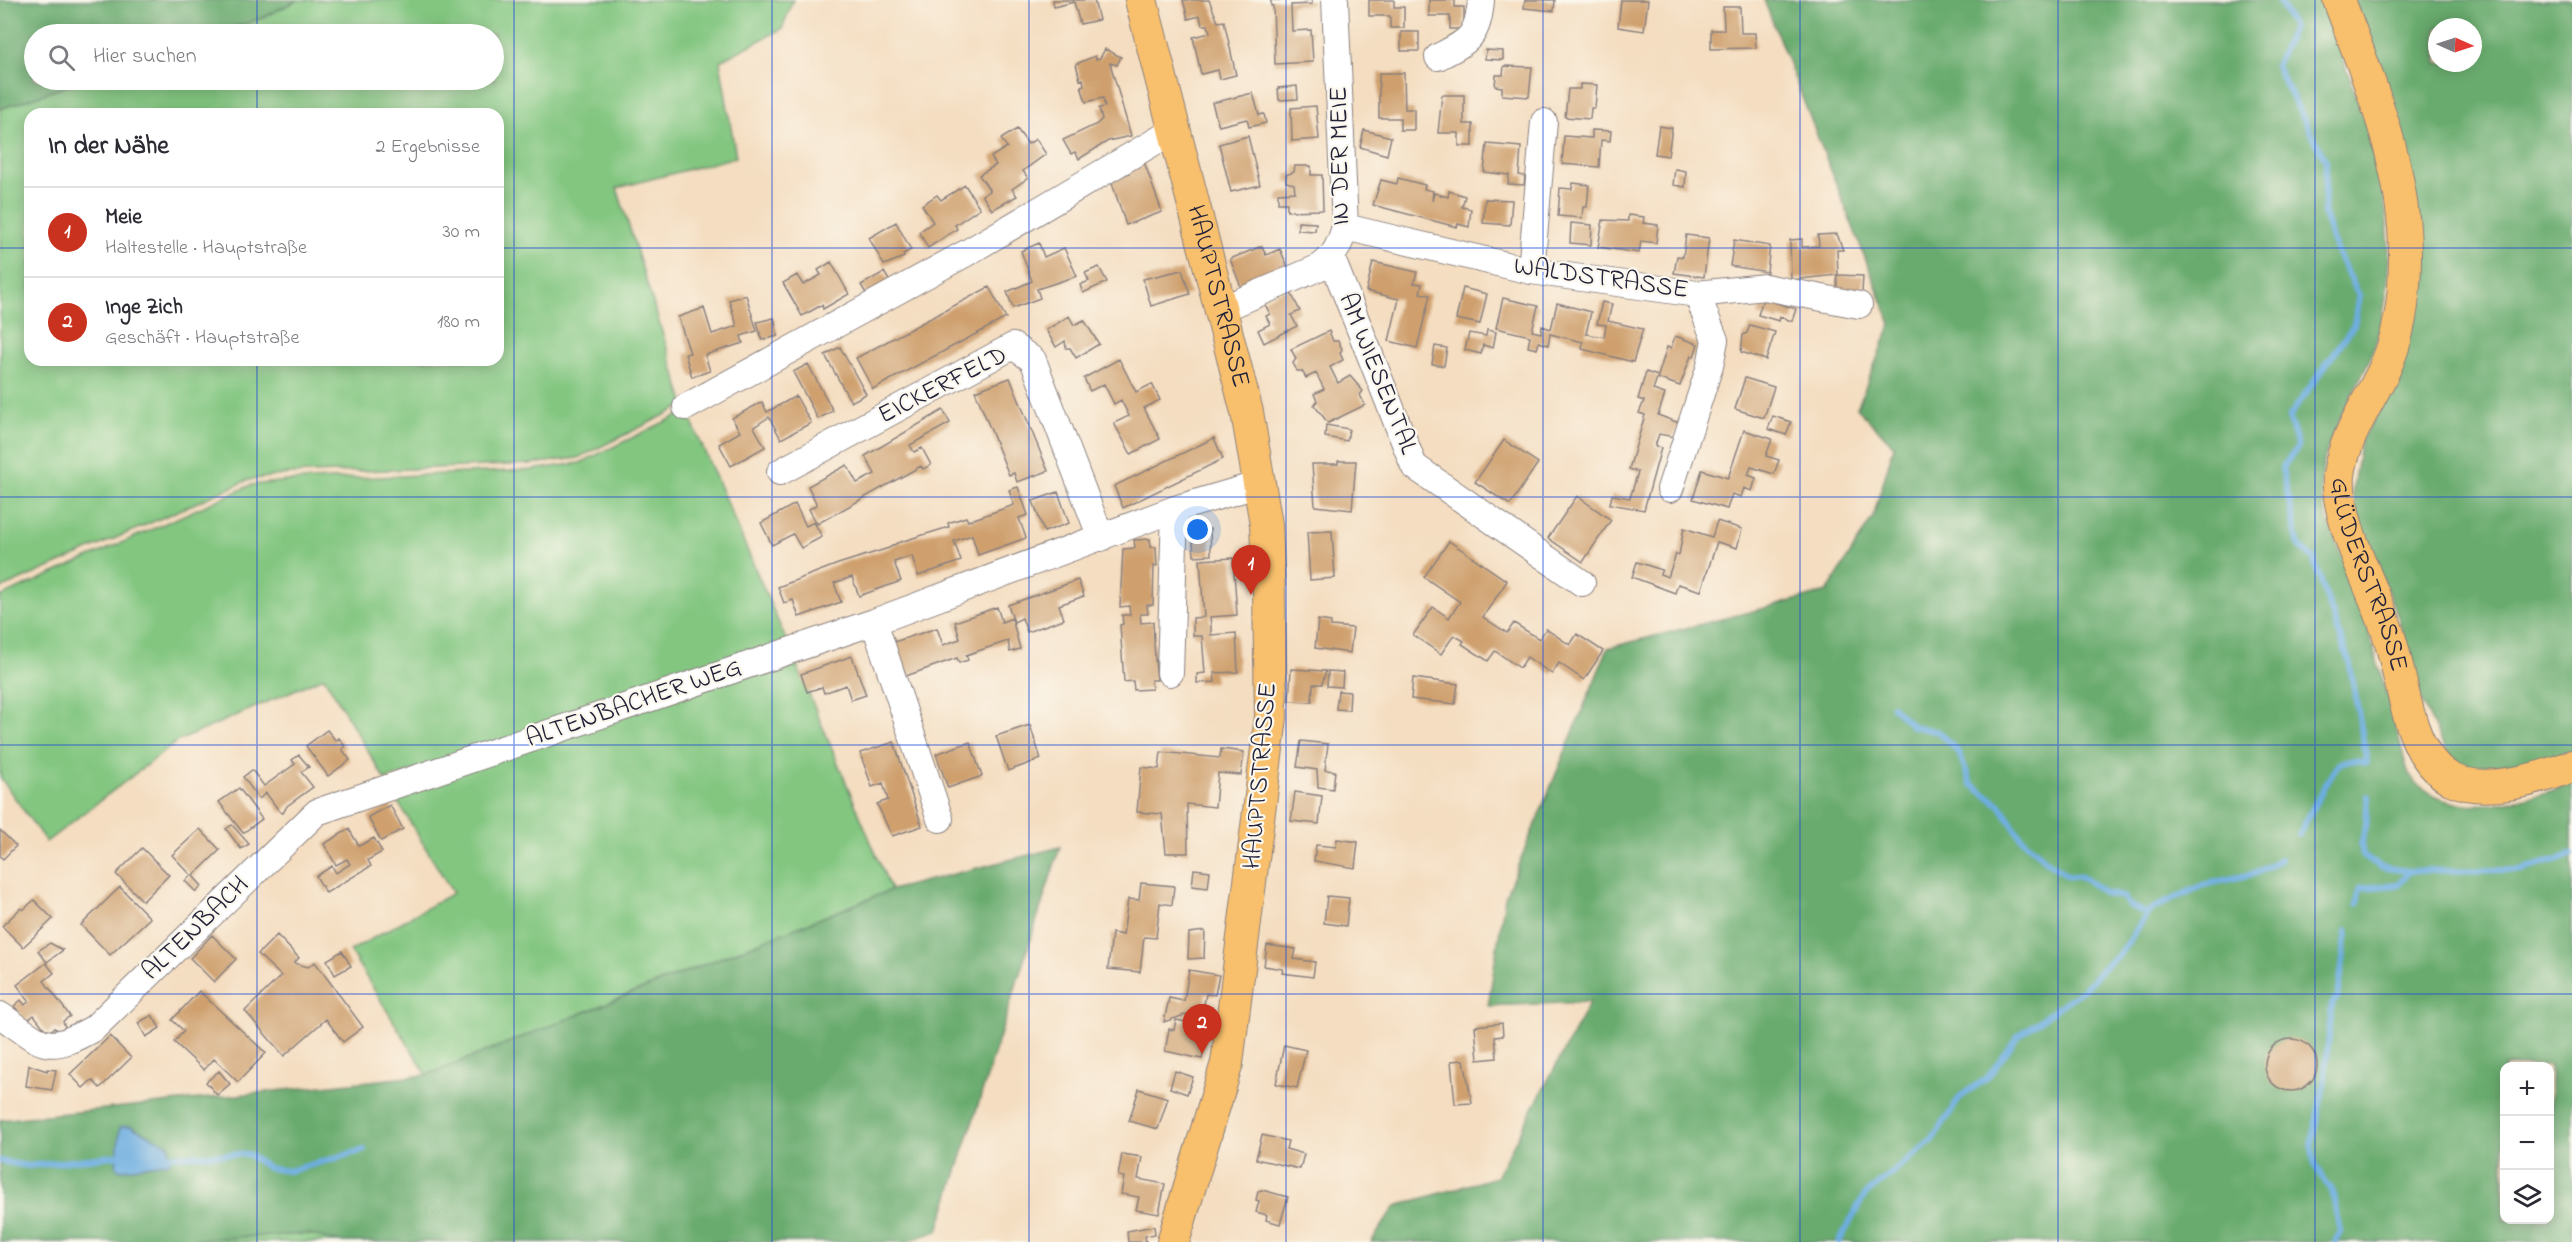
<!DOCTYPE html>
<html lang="de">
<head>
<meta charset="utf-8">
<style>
	:root { --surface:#fff; --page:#f2f2f3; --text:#2b2b33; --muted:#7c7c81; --line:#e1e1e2; --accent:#c8321e }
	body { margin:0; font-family:"Indie Flower",sans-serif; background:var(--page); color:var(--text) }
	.controls { position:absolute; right:18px; bottom:18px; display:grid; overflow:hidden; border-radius:12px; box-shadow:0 3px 15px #0003 }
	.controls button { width:54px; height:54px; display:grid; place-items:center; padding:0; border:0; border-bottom:2px solid var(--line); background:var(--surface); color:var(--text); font:30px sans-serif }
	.compass { position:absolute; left:2428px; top:18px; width:54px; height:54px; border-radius:50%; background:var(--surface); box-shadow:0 3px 15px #0003; rotate:93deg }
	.you { position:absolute; left:1198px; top:530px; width:21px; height:21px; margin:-15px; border:4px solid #fff; border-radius:50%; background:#1a73e8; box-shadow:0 0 0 9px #1a73e833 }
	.badge { display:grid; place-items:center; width:39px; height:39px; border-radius:50%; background:var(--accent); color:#fff; font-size:20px; font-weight:700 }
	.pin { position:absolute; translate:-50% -50px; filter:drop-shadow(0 2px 3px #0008) }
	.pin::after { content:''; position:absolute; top:32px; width:21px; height:18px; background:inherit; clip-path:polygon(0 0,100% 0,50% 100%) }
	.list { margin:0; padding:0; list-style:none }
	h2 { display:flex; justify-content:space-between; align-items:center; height:78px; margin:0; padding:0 24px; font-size:26px }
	h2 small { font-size:20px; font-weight:400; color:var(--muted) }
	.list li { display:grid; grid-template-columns:39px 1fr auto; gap:18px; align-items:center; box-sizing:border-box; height:90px; padding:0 24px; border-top:2px solid var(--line) }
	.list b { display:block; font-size:22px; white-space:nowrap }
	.list p { margin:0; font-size:20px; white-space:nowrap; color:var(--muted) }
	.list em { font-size:20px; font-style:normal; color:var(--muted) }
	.icon { flex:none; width:33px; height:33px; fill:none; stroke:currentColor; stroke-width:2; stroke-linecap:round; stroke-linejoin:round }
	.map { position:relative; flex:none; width:2572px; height:1242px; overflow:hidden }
	.search { position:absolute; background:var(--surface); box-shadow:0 3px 15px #0003; left:24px; top:24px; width:480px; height:66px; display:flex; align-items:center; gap:15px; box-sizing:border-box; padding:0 21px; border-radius:33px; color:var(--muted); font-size:22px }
	.panel { position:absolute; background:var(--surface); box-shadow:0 3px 15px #0003; left:24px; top:108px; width:480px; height:258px; border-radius:18px }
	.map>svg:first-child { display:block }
	.green { fill:#82c680; stroke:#52745e; stroke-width:1.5; fill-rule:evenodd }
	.forest { fill:#69ab6e; stroke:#466654; stroke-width:1.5; fill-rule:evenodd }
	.water { fill:#6dade0; stroke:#48688e; stroke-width:1.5 }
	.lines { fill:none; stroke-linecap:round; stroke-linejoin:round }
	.stream { stroke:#6dade0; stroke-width:6 }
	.building { fill:#cfa06e }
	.minor-casing { stroke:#8b807e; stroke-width:28 }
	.major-casing { stroke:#8b807e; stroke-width:34 }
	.minor { stroke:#fff; stroke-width:26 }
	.major { stroke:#f8bf6c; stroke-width:32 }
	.grid { fill:none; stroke:#1d4ed8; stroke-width:1.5; stroke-opacity:0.55 }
	.labels { text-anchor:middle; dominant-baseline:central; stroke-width:4.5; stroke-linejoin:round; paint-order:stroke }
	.street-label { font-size:26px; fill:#22223b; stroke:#fbf7ec }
</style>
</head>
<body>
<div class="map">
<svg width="2572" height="1242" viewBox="0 0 2572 1242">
	<rect width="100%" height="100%" fill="#fbf7ec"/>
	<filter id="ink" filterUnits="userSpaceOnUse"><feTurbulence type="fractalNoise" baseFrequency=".0167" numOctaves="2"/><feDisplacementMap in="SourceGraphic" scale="12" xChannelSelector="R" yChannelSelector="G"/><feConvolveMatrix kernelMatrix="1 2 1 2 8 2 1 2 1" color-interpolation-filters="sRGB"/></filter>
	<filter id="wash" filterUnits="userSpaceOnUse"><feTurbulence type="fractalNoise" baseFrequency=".008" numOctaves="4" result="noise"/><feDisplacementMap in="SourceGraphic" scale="24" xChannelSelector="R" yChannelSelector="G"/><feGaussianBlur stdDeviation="1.35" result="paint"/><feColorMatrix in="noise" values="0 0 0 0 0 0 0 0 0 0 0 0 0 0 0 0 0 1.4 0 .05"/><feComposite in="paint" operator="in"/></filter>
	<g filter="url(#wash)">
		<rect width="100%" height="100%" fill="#f4ddc0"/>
		<path class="green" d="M298 0H793L782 29 720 61 736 157 617 188 685 405 578 458 531 464 289 474 248 480 0 589V109L85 80H494V34H215L262 18ZM30 114H498V360H30Z
			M687 411 787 642 385 780 324 677 178 741 46 842 0 777V597L251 485 288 481 531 470 580 463Z
			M793 656 891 890 427 1075 350 951 453 893 393 794Z
			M309 1234 339 1242H134Z"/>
		<path class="forest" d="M0 0H298L262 18 215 34H34V80H85L0 109Z
			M1764 0H2322C2360 113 2414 219 2376 342 2361 389 2322 433 2321 484 2321 520 2344 555 2355 587 2375 649 2391 712 2409 775 2414 780 2420 787 2426 791 2464 818 2533 799 2572 783V1242H1371L1396 1206 1496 1177 1590 1002 1488 1006 1505 897 1608 648 1827 592 1873 517 1894 446 1857 408 1891 324ZM2504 1066H2550V1220H2504Z
			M2353 0H2572V750L2528 768 2467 770 2449 755 2422 703 2398 617 2363 533 2352 493 2360 442 2395 384 2408 334 2418 273 2419 218 2401 133ZM2437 27H2473V63H2437Z
			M1060 847 938 1231 906 1242H339L309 1234 134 1242H0V1120L427 1075 891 890Z"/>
		<path class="water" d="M130 1126 169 1145 170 1162 121 1170 116 1167 120 1127Z"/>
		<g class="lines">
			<path class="stream" d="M2279 0 2293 27 2276 66 2326 161 2324 214 2336 250 2359 295 2354 325 2289 417 2298 447 2282 468 2299 547 2313 558 2350 665 2367 763C2358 761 2348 758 2339 764 2332 769 2306 822 2299 834
				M1892 706 1912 726 1939 732 1959 753 1971 784 2000 805 2021 838 2053 866 2069 876 2083 877 2106 894 2123 897 2129 905 2147 914
				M2368 796 2366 827 2361 844 2363 855 2380 867 2409 871 2521 870 2572 855
				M2357 904 2360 888 2399 885 2409 871
				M162 1156 248 1154 268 1168 289 1171 364 1150
				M0 1161 28 1166 122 1155
				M1839 1242 1864 1196 1932 1140 1961 1096 1987 1078 2018 1036 2084 989 2108 963 2119 955 2150 910 2203 885 2257 873 2280 859
				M2335 1242 2340 1232 2332 1190 2314 1165 2312 1140 2324 1085 2332 1004 2338 997 2347 930"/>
		</g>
		<g id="blocks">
			<path class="building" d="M1053 0H1094L1099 20 1080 24 1074 2 1054 7Z
				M1183 0H1209L1218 22 1224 21 1236 75 1220 79 1218 70 1201 74 1193 37 1210 33 1208 25H1202L1200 16 1188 19Z
				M1271 0H1312V4L1291 5 1292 31 1311 30 1313 62 1275 64 1273 6H1271Z
				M1369 0H1394V7H1404V28H1390V16H1369Z
				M1429 0H1455V7H1464V29H1450V16H1429Z
				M1525 0H1555L1554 11 1524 8Z
				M1621 0H1648L1644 31 1618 27Z
				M1723 7H1740L1741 33H1755L1756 48 1711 49V30H1724Z
				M1401 32H1419V51H1401Z
				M1105 49 1121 57 1117 65 1110 63 1131 136 1108 141 1079 159 1075 152 1071 154 1063 140 1097 124 1102 119 1099 108 1105 107 1103 98 1086 102 1081 86 1084 85 1083 79 1080 80 1076 64 1095 56 1096 59 1100 58Z
				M1486 50 1503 51V60L1485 59Z
				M1504 66 1532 67 1529 97 1502 95V87L1495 86 1496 75H1503Z
				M1379 73H1404L1405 109H1414V130H1400V118H1379Z
				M1580 84 1597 85 1595 108H1591L1590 119 1565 117 1568 89H1580Z
				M1297 86 1298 99 1279 100 1278 88Z
				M1253 93 1259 115 1264 114 1266 123 1249 127 1247 119 1219 126 1212 103Z
				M1442 95H1464V124H1473V146H1459V133H1438Z
				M1316 106 1319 139 1292 141 1291 108Z
				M1659 126 1672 128 1668 156 1655 154Z
				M1017 129 1028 144 1036 139 1046 154 1023 171 1028 178 1012 189 1017 196 992 210 982 195 990 191 979 175 996 165 991 157 1007 147 1001 139Z
				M1364 130 1391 137 1387 155 1360 147Z
				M1592 130 1611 131 1610 141 1601 140 1599 167 1562 164 1564 136 1592 138Z
				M1248 136 1260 185 1231 192 1219 144Z
				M1487 144 1521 147 1519 175 1525 176 1524 185 1508 184 1509 175 1484 172Z
				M1142 156 1162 212 1126 225 1111 180 1129 173 1126 165Z
				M1295 166H1311V175H1322L1323 210 1287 211V203H1278V193L1295 192 1294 184 1286 182V175L1294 172Z
				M1675 169 1686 171 1685 187 1673 185Z
				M1398 178 1425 185 1424 189 1433 191 1432 201 1434 193 1448 197 1449 191 1465 196 1462 207 1471 209 1469 227 1458 224 1457 227 1373 205 1381 180 1397 184Z
				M1573 183 1589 185 1587 207H1583L1582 218 1558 216 1560 188 1572 189Z
				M965 185 980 208 955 225 957 229 928 248 919 232 933 222 922 205 937 195 941 200Z
				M1485 199 1512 200 1510 225 1483 223Z
				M1628 215 1644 217 1643 223 1658 225 1656 243 1641 241 1639 253 1598 247 1603 220 1628 221Z
				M896 222 911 250 903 254 904 257 884 265 869 238Z
				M1298 222 1316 223 1315 231 1298 230Z
				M1571 223 1592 225 1591 245 1570 243Z
				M1837 234 1843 250H1837L1838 275 1863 276 1862 292 1837 291V275L1791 280 1790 240 1802 239V247L1819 246 1818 235Z
				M1686 235 1709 238 1704 277 1674 273 1677 256 1683 257Z
				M1734 240 1770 246 1767 272 1730 266Z
				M1039 243 1044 257 1064 248 1077 276 1037 289 1040 298 1013 308 1007 292 1032 281 1021 251Z
				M1262 246 1266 255 1280 249 1290 272 1243 292 1230 259Z
				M831 262 849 294 823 309 822 305 802 316 783 283 797 275 803 285 821 275 818 270Z
				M1373 262 1417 272 1414 283 1422 284 1420 293 1430 295 1417 348 1389 341 1399 299 1366 291Z
				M1099 267 1107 282 1083 293 1080 285 1089 281 1085 273Z
				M1182 270 1190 294 1151 306 1143 279Z
				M884 272 893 287 870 300 861 285Z
				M989 287 1006 318 873 389 856 358Z
				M1288 287 1300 311 1291 315 1297 326 1264 343 1258 330 1270 324 1266 316 1270 314 1263 300Z
				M1463 288 1487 294 1480 324 1456 319Z
				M746 295 757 331 741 336 743 343 705 355 710 371 692 377 685 354 690 353 678 317 704 308 712 334 737 326 729 300Z
				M1503 298 1538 306 1532 331 1541 333 1542 326 1551 329 1557 303 1591 312 1586 334 1604 337 1606 325 1597 324 1602 302 1612 304 1608 321 1643 329 1633 362 1582 349 1583 342 1550 334 1548 345 1539 342 1537 349 1528 347 1530 336 1496 328Z
				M1763 299 1796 309 1792 321 1780 317 1779 321 1758 315Z
				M1069 316 1074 325 1084 320 1099 344 1076 358 1070 348H1066L1065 341 1056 347 1046 330Z
				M774 318 778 336 762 340 757 322Z
				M1750 325 1775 332 1766 360 1741 352 1743 335 1747 333Z
				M1487 330 1496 332 1493 348 1483 345 1481 354 1465 350 1469 333 1486 336Z
				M1329 331 1333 341H1338L1342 349 1340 353 1343 360 1330 367 1338 383 1350 376 1363 391 1360 395 1365 405 1328 423 1314 405 1317 401 1314 394 1324 389 1316 373 1306 378 1302 371H1297L1293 363 1296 359 1291 349Z
				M1675 336 1698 344 1694 357 1691 356 1680 386 1657 378 1653 390 1665 394 1658 415 1679 423 1674 437 1659 434 1655 446 1661 448 1644 510 1610 504 1612 495 1630 498 1638 472 1629 469 1645 415 1639 413 1644 401 1638 399 1646 372 1658 376 1667 347 1671 348Z
				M1435 346 1447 348 1444 366 1432 364Z
				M840 347 866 394 851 402 825 355Z
				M1119 359 1136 392 1152 384 1160 400 1144 408 1160 439 1131 454 1114 423 1129 416 1121 400 1114 404 1104 384 1090 391 1084 378Z
				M808 364 833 411 818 419 793 372Z
				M1010 378 1048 471 1017 482 1014 473 1009 475 975 391Z
				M1745 378 1774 387 1764 418 1735 409Z
				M796 396 811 423 781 439 769 417 754 427 765 447 731 466 719 444 740 432 732 418 762 402 767 412Z
				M943 410 950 423 910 445 914 452 922 448 931 465 923 469 921 466 817 524 809 509 817 505 808 486 847 465 857 483 875 474 865 456Z
				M1773 416 1791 422 1786 435 1768 429Z
				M1326 425 1349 429 1347 441 1325 437Z
				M1744 430 1772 439 1766 456 1779 460 1774 474 1751 467 1748 475 1756 478 1752 491 1744 488 1741 497 1732 494 1727 509 1693 499 1702 470 1728 478Z
				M1214 438 1223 459 1123 508 1114 486Z
				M1504 440 1538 463 1510 505 1475 482Z
				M1338 461H1356L1352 510 1315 506 1312 464H1338Z
				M1018 487 1028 515 1019 518 1026 538 978 555 972 535 954 541 961 561 918 576 912 556 894 562 901 581 859 596 852 577 834 583 841 602 799 617 793 600 784 603 778 587 838 564 889 548 897 543 949 527 948 523 966 517 968 521 1014 505 1009 490Z
				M1058 492 1069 523 1044 532 1033 501Z
				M1577 496 1611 520 1583 562 1548 538Z
				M795 504 806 526 814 522 822 537 801 548 793 534 772 545 761 523Z
				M1717 521 1742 529 1737 548 1717 542 1701 591 1678 584 1675 593 1632 577 1637 562 1662 570 1660 574 1668 577 1676 554 1679 555 1684 528 1712 537Z
				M1192 529H1210L1211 555 1194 556Z
				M1332 531 1335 578 1310 580 1307 532Z
				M1150 539 1151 547H1156L1157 566H1154L1153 605H1147L1148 614H1140L1141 623 1153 622 1155 660H1158L1155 661 1157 680H1151L1152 689 1134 690 1133 681 1124 682 1120 625 1123 624 1122 615H1130L1129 606 1120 607 1123 549 1135 548 1134 540Z
				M1449 541 1507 581 1483 617 1507 633 1514 623 1539 639 1546 629 1570 645 1577 634 1603 651 1584 680 1559 663 1552 674 1527 657 1520 668 1495 651 1488 661 1462 644 1464 641 1454 635 1441 654 1413 635 1433 607 1449 618 1460 602 1424 577Z
				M1233 558 1237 615 1210 617 1211 626V635L1236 633 1238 672 1214 673 1215 682 1197 683V674L1205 673 1202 636H1193V618L1204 617 1200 560Z
				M1078 580 1084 596 1059 605 1064 619 1027 632 1022 618 1014 622 1008 605Z
				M997 607 1002 622 1012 618 1020 649 1010 652 1008 641 966 655 968 660 959 663 957 658 906 676 894 642 937 628 943 645 960 639 955 622Z
				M1318 620 1331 622V626L1353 628 1350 653 1315 648Z
				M852 656 866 695 851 700 846 685 824 693 822 687 807 692 801 674Z
				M1291 669 1326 671 1322 684H1313L1312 702 1289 701Z
				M1328 671 1343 672 1342 687 1327 686Z
				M1413 678 1458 684 1455 704 1411 699Z
				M1338 691 1350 692 1349 710 1336 709Z
				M1030 725 1041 759 1008 771 996 736Z
				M327 730 336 741 339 738 345 747 342 749 350 760 328 776 306 746Z
				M1301 741 1328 744 1325 770 1335 771 1333 789 1318 787 1317 770 1297 767Z
				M894 742 922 826 892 836 877 804 888 800 883 783 872 787 860 753Z
				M970 742 982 776 948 788 936 754Z
				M1221 749 1244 752 1241 775 1218 773 1215 807 1187 804 1188 853H1166L1162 814 1137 812 1141 767 1159 769 1161 752 1220 758Z
				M299 755 309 767 301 772 313 787 287 806 283 813 280 812 266 793 259 799 243 777 252 770 264 786 295 764 292 760Z
				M239 788 262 819 243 833 219 802Z
				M1295 792 1322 796 1319 824 1291 821Z
				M390 805 403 829 381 841 368 817Z
				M232 825 249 844 241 849 226 829Z
				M200 829 220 850 193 876 202 886 196 892 185 881 191 875 172 855Z
				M349 829 359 846 374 838 382 852 368 860 371 866 326 893 316 876 332 866 336 873 350 864 347 859 336 865 324 844Z
				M0 830 16 846 3 859 0 856Z
				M1337 839 1358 842 1355 868 1314 861 1316 845 1336 847Z
				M142 848 169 875 143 901 116 874Z
				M1194 869 1210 871 1208 888 1192 886Z
				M1141 883 1174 886 1172 905 1160 903 1156 938 1144 937 1140 972 1108 969 1112 933 1123 935 1128 899 1139 900Z
				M120 887 150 918 110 955 81 925Z
				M1327 896 1349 898 1346 926 1324 923Z
				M34 900 53 919 23 947 2 926 21 908 23 910Z
				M1205 931 1204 958 1188 959 1189 933Z
				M212 935 236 959 214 982 190 958Z
				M277 935 299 958 294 963 308 967 315 962 363 1027 343 1042 326 1019 284 1056 245 1011 281 976 258 954Z
				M50 943 63 950 47 962 38 951Z
				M1267 945 1296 949 1294 959 1315 962 1313 977 1282 973 1283 969 1264 966Z
				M342 951 351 966 335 975 327 960Z
				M46 963 54 973 44 981 70 1016 63 1021 65 1027 60 1031 54 1028 48 1033 34 1015 26 1021 14 1006 21 1000 25 1005 29 1001 17 985Z
				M1189 970 1219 975 1215 995 1206 994 1203 1009 1164 1022 1169 998 1184 1001Z
				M199 991 266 1053 238 1082 214 1059 204 1070 174 1042 184 1031 172 1020Z
				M152 1015 160 1028 146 1037 138 1023Z
				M1176 1020 1208 1026 1202 1059 1165 1051 1169 1029 1174 1030Z
				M1502 1023 1503 1036 1495 1037 1497 1058 1478 1060 1475 1026Z
				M110 1036 131 1058 100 1088 92 1080 83 1088 70 1074Z
				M2265 1065a26 26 0 1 1 52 0a26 26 0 1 1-52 0Z
				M1284 1045 1306 1050 1297 1088 1276 1084Z
				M1464 1060 1472 1103 1455 1104 1451 1061Z
				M29 1065 47 1071V1069L56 1070 52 1090 26 1086Z
				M219 1071 230 1084 217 1095 206 1082Z
				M1175 1071 1193 1077 1187 1094 1170 1088Z
				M1139 1089 1168 1098 1158 1129 1129 1121Z
				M1262 1135 1288 1141 1286 1149 1304 1154 1300 1169 1256 1159Z
				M1122 1154 1142 1157 1138 1179 1165 1184 1159 1214 1136 1210 1139 1197 1121 1194 1124 1177 1118 1176Z
				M1262 1190 1288 1197 1280 1224 1266 1220 1267 1215 1256 1212 1259 1201 1256 1200 1258 1191Z
				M1154 1226 1155 1234 1145 1236 1146 1242H1128L1127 1231Z"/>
		</g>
	</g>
	<g filter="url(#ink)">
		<use href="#blocks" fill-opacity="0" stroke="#8b807e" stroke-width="1.5"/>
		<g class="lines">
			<defs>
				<path id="minor" d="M1438 57C1469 41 1478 37 1481 0
					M1345 227 1531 271 1697 294 1765 287 1859 305
					M1332 259 1414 466 1582 583
					M1531 271 1544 122
					M1220 310 1320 267C1335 256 1340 244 1345 227L1335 0
					M686 407 970 251 1173 131
					M780 472 1013 346 1033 360 1101 538
					M1670 489 1710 366 1715 340 1697 294
					M874 622 940 819
					M1170 673 1175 509
					M0 1015C43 1044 45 1056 94 1028L317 812 874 622 1175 509 1260 484"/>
				<g id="major">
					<path id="s1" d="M1141 0 1247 412 1266 524 1269 593 1271 717 1227 1063 1173 1242"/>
					<path id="s2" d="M2339 0C2370 84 2406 167 2405 258 2405 295 2400 336 2384 370 2368 404 2344 437 2339 475 2335 520 2374 589 2388 633 2401 672 2404 717 2424 752 2431 763 2440 773 2451 779 2484 795 2540 779 2572 766"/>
				</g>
			</defs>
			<use href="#minor" class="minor-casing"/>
			<use href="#major" class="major-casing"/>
			<use href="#minor" class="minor"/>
			<use href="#major" class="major"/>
		</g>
	</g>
	<path class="grid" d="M257 0V34M514 0V1242M772 0V1242M1029 0V1242M1286 0V1242M1543 0V1242M1800 0V1242M2058 0V1242M2315 0V1242M257 80V114M0 248H30M498 248H2572M257 360V1242M0 497H2572M0 745H2572M0 994H2572"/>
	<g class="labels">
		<g class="street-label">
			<text transform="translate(1341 156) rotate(-91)">IN DER MEIE</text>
			<text transform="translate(1601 279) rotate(8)">WALDSTRASSE</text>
			<text stroke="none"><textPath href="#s1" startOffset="306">HAUPTSTRASSE</textPath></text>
			<text transform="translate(1377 374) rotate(68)">AM WIESENTAL</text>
			<text transform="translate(943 386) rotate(-27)">EICKERFELD</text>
			<text stroke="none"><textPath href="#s2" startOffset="602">GLÜDERSTRASSE</textPath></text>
			<text transform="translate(634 704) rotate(-19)">ALTENBACHER WEG</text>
			<text transform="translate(1261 776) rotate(-85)">HAUPTSTRASSE</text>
			<text transform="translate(196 929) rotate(-44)">ALTENBACH</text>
		</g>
	</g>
</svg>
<div class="controls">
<button>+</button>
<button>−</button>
<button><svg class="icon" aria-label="layers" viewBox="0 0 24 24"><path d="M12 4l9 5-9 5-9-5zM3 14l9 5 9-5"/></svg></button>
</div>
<svg class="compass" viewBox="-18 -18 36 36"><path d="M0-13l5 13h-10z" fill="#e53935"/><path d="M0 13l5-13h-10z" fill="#7c7c81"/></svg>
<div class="you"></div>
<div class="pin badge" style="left:1251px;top:595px">1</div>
<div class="pin badge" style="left:1202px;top:1054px">2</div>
<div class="search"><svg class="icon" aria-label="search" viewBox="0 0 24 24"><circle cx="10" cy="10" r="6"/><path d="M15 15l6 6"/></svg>Hier suchen</div>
<section class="panel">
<h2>In der Nähe<small>2 Ergebnisse</small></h2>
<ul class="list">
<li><span class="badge">1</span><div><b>Meie</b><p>Haltestelle · Hauptstraße</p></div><em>30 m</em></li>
<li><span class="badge">2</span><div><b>Inge Zich</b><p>Geschäft · Hauptstraße</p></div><em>180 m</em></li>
</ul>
</section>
</div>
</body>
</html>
